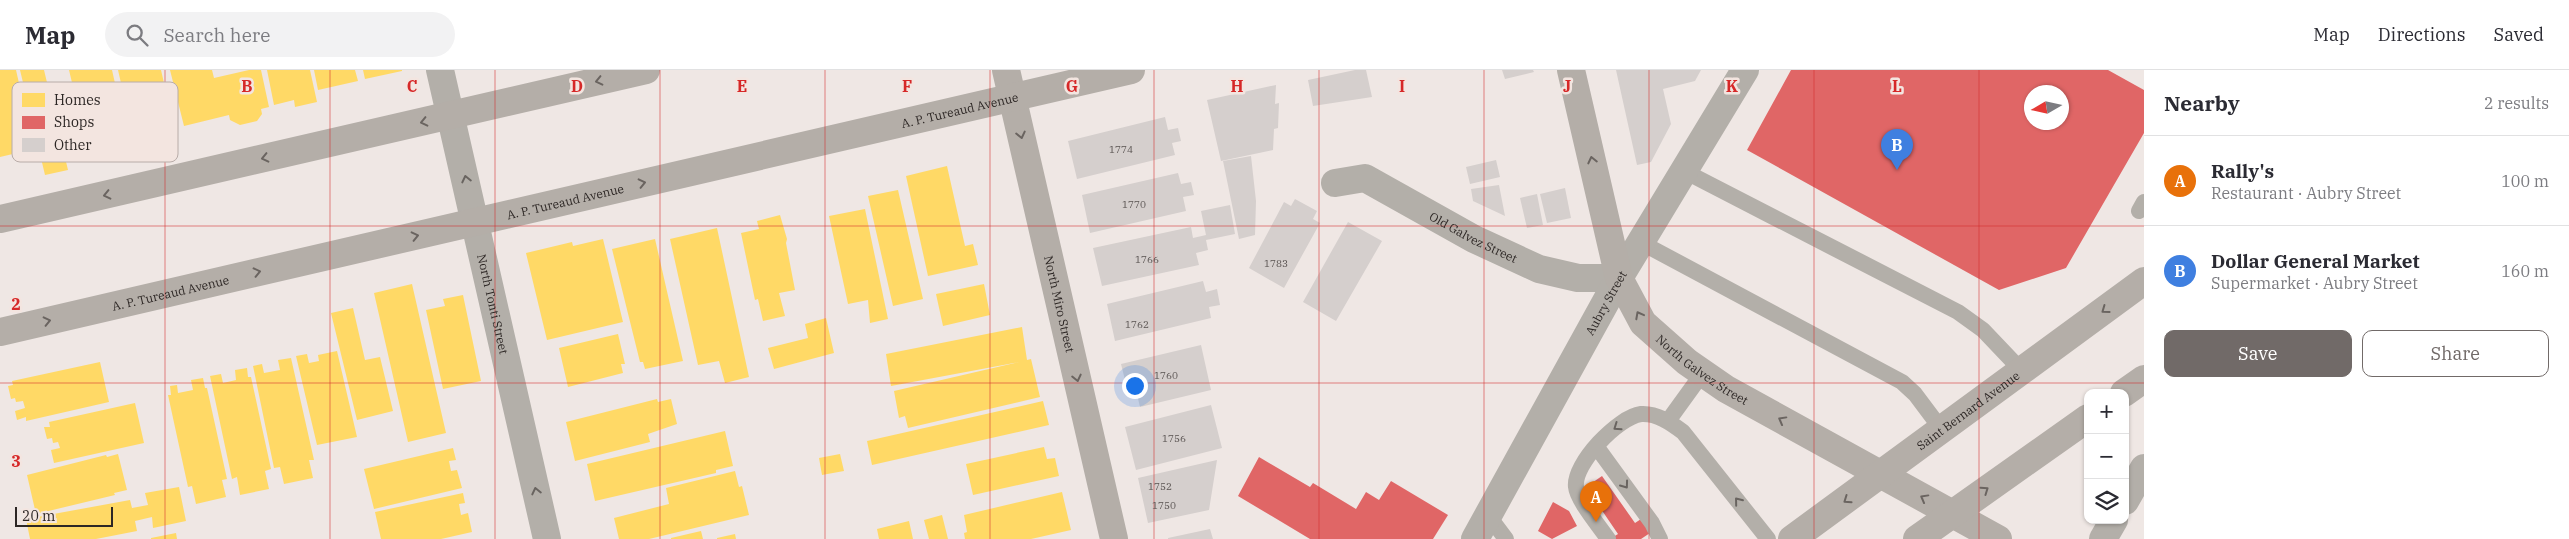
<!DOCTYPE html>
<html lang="en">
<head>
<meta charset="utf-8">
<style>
	:root { --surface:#fff; --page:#f2f2f3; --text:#2b2b33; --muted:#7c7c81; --line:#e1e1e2; --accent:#716a68 }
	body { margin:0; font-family:"IBM Plex Serif",serif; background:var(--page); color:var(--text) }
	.controls { position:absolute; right:15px; bottom:15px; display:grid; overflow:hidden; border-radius:10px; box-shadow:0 1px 4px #0004 }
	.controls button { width:45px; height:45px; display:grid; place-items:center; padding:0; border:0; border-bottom:1px solid var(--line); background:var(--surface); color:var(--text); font:25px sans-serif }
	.compass { position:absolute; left:2024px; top:15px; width:45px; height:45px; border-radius:50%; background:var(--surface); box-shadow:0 1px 4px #0004; rotate:261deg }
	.scale { position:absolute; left:15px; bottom:12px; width:98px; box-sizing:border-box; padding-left:5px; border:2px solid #2d2725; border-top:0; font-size:14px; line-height:18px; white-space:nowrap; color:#2d2725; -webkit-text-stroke:4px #f3e5e0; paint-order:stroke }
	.you { position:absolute; left:1134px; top:315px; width:18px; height:18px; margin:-12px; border:4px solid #fff; border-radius:50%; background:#1a73e8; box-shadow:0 0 0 8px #1a73e833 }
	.badge { display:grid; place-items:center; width:32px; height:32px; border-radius:50%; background:var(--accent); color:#fff; font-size:16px; font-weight:700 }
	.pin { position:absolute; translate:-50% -41px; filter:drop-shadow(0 1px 2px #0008) }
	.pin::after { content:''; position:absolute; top:26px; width:18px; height:15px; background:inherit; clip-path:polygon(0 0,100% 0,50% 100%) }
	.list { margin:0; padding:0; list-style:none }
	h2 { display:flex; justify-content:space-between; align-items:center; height:65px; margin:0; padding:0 20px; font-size:21px }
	h2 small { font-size:16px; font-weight:400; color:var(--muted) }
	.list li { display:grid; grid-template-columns:32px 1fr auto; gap:15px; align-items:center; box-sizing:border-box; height:90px; padding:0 20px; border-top:1px solid var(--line) }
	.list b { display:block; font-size:19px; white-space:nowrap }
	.list p { margin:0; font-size:16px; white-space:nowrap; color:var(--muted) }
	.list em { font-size:16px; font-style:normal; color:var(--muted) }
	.actions { display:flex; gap:10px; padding:15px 20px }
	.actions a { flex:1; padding:11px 0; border:1px solid var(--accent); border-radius:10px; text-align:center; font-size:18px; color:var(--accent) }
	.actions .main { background:var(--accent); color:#fff }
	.icon { flex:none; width:28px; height:28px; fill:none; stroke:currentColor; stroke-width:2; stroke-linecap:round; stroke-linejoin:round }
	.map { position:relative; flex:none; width:2144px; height:469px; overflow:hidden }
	header { display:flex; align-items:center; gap:30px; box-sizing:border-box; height:70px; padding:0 25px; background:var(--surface); border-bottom:1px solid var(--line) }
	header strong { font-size:24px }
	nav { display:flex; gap:28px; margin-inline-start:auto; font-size:18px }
	.search { width:350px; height:45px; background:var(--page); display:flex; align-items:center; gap:12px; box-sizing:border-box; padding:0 18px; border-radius:28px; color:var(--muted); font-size:19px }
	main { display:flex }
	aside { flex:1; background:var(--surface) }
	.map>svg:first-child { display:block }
	.homes { fill:#ffd966 }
	.shops { fill:#e06666; fill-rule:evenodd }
	.building { fill:#d5cfcd }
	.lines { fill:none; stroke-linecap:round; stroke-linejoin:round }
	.lane { stroke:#b3afa9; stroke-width:16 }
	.street { stroke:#b3afa9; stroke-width:28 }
	.secondary { stroke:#b4aea8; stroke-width:28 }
	.oneway { stroke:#6a6460 }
	.oneway2 { stroke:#696460 }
	.grid { fill:none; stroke:#d62828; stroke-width:1; stroke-opacity:0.55 }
	.labels { text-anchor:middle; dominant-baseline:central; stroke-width:5; stroke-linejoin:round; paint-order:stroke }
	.number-label { font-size:10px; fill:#585250 }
	.street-label { font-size:12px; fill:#2d2725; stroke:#f3e5e0 }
	.key { fill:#f3e5e0; stroke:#b8aca8; stroke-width:1 }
	.key-label { font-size:14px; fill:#2d2725 }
	.grid-label { font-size:16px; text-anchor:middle; font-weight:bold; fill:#d62828; stroke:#f3e5e0; stroke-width:5; stroke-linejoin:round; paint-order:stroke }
</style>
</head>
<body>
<header>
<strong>Map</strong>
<div class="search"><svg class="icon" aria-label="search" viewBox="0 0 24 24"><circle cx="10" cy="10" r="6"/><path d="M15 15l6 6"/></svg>Search here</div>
<nav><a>Map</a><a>Directions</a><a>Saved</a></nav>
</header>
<main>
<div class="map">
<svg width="2144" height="469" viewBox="0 0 2144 469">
	<rect width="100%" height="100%" fill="#efe7e4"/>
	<path class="homes" d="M0 0H16L34 79 0 87Z
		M20 0H44L68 100 45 105Z
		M69 0H112L128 71 88 80Z
		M118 0H161L167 26 126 35Z
		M170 0H212L214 8 249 0H261L269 37 261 39 262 44 257 51 240 55 230 50 229 45 184 56Z
		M267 0H310L317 32 295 37 294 30 274 35Z
		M314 0H355L358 11 318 20Z
		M363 0H402V1L365 9Z
		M947 96 965 176 973 174 978 195 928 206 906 106Z
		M898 120 923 229 893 236 868 126Z
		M865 139 888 249 870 253 868 230 848 234 829 146Z
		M780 145 787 169 786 173 795 220 779 223 785 246 763 251 758 229 755 230 741 163 759 159 757 151Z
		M717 158 749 307 725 313 719 291 698 295 670 169Z
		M603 169 623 252 547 270 526 183 572 172 573 176Z
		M655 169 683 291 645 299 643 292H640L612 179Z
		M412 214 446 363 408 372 374 223Z
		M984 214 990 245 943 256 936 224Z
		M463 225 481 311 443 319 426 240 445 236 443 229Z
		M353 238 365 290 380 287 393 341 357 350 331 243Z
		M826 248 834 283 774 299 768 278 808 268 805 254Z
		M1022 257 1027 290 1031 289 1040 327 908 358 905 346 899 348 894 321 1019 292 891 316 886 284Z
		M618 264 625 294H621L623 303 568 317 559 278Z
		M337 281 357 367 317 375 296 286 307 284 309 293 319 291 318 285Z
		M291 288 314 390H309L313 408 284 414 280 397 274 398 253 296 262 294 264 303 280 300 278 290Z
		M100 292 109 332 26 351V347L17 350 15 341 25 338 23 331 16 332 15 328 11 329 8 316 13 315 12 311Z
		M247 298 248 307H251L271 399 265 401 269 419 240 425 237 407 232 409 210 306 221 304 223 313 236 310 235 300Z
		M203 308 205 318H207L227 409 222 410 226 427 196 434 192 416 188 417 168 325H171L170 316 177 315 178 323 193 320 191 310Z
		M657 329 658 332 671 329 677 354 648 364 650 372 575 391 566 352Z
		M1043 331 1049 355 872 395 867 371Z
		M135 333 144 373 54 393 51 380 60 378 58 372 53 373 52 368 47 369 44 357H50L49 352Z
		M725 361 733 396 716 400V403L595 431 587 394Z
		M1044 377 1047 389 1055 388 1059 406 973 425 966 394Z
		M453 378 456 390 449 391 451 401 457 400 462 418 374 439 364 399Z
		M118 384 127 420 114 423 115 425 36 444 27 405 106 385 107 387Z
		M840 384 844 401 822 405 819 388Z
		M735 401 739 417 742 416 749 445 649 469H619L614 448 669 434 666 418Z
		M179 417 186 451 153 458 152 447 135 451 137 461 96 469H30L26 449 130 430 132 438 148 435 145 423Z
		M1062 422 1071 460 1031 469H965L964 463 967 462 964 445Z
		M463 423 465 433 459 434 461 445 468 443 472 462 441 469H381L375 442Z
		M942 445 948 469H929L924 450Z
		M909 451 913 469H879L877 459Z
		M701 461 703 469H671V468Z
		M176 463 177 469H151V468Z
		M735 464 736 469H717V468Z"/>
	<path class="shops" d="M1791 0H2108L2144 20V63L2066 198 1999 220 1747 80ZM2031 22H2062V52H2031Z
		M1259 387 1310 417 1313 413 1356 439 1366 422 1379 430 1391 411 1448 445 1433 469H1310L1238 426Z
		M1602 406 1635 453 1644 447 1653 461 1641 469H1610L1618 464 1586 417Z
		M1553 432 1569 441 1577 456 1552 469 1538 461Z"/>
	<path class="building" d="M1355 0H1366L1372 27 1313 36 1308 10Z
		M1502 0H1533L1534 2 1505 9Z
		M1616 0H1701L1695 11 1663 19 1671 54 1651 92 1637 95Z
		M1276 15 1275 34 1279 33 1278 58 1274 59 1273 80 1221 91 1207 30Z
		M1165 47 1168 60 1178 58 1181 71 1172 73 1175 85 1077 109 1068 71Z
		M1251 86 1256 131 1255 165 1239 169 1223 91Z
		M1496 90 1500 107 1470 114 1466 97Z
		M1178 103 1181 114 1191 112 1194 125 1183 127 1186 141 1090 163 1082 125Z
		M1499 115 1505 146 1473 131 1471 119Z
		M1565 118 1571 148 1547 153 1540 124Z
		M1537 124 1543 155 1527 158 1520 128Z
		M1295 129 1317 141 1313 149 1320 153 1284 218 1249 198 1284 132 1291 136Z
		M1230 135 1235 164 1206 170 1208 180 1196 183 1199 195 1102 216 1093 178 1191 157 1193 168 1206 165 1201 141Z
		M1348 152 1382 171 1336 251 1303 232Z
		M1203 211 1206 222 1217 219 1220 235 1209 237 1211 248 1115 271 1107 234Z
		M1201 275 1211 320 1140 337 1135 316 1127 318 1121 294Z
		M1211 335 1222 378 1136 400 1125 357Z
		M1217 390 1209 440 1148 453 1138 408Z
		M1210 459 1213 469H1168V468Z"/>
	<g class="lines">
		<path class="lane" d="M1684 101 1958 242 1983 260 2022 301
			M2139 141 2144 132
			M1640 172 1902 312 1915 324 1942 360
			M1668 351 1702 304
			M1596 376 1652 453 1660 469
			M1488 445 1506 469
			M1608 469C1600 457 1577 430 1576 417 1573 394 1618 347 1641 344 1657 343 1671 353 1683 362L1768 469"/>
		<g class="street">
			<path id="s1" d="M440 0 547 469"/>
			<path id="s2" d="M1335 113 1365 108 1474 169 1539 199 1578 208H1619"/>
			<path d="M2125 431 2144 398"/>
			<path id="s3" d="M1475 469 1619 208 1745 0"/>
			<path d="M2103 469 2114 450"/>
		</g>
		<g class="secondary">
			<path id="s4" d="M1006 0 1114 469"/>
			<path id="s5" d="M1571 0 1619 208 1643 253 1687 292 1726 319 1998 469"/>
			<path d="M0 149 646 0"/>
			<path id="s6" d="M0 262 1131 0"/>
			<path d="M2124 323 2144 309"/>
			<path id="s7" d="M1792 469 2144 211"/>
			<path d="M1917 469 2088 348"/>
		</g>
	</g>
	<defs><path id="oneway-chevron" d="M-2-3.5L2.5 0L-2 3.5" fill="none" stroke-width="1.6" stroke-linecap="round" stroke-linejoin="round" transform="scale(1.25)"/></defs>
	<g class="oneway">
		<use href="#oneway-chevron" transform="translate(599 11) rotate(167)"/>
		<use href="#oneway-chevron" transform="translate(424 52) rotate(167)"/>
		<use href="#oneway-chevron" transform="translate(1021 65) rotate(77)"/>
		<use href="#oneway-chevron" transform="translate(265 88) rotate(167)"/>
		<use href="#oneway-chevron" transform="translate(1592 90) rotate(-103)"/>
		<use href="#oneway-chevron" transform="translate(642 113) rotate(-13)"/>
		<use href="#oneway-chevron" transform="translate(107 125) rotate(167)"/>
		<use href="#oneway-chevron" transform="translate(415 166) rotate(-13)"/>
		<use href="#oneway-chevron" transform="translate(257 202) rotate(-13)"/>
		<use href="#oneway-chevron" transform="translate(2105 240) rotate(144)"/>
		<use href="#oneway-chevron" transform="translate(1639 245) rotate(-118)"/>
		<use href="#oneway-chevron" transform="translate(47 251) rotate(-13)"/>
		<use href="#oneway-chevron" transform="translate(1077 308) rotate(77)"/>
		<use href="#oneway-chevron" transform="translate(1782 350) rotate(-151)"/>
		<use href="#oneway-chevron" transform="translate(1985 420) rotate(-35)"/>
		<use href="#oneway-chevron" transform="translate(1924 428) rotate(-151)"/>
		<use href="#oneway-chevron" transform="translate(1847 430) rotate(145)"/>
	</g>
	<g class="oneway2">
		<use href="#oneway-chevron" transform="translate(466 109) rotate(-103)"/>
		<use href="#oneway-chevron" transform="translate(1617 357) rotate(145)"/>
		<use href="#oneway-chevron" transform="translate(1625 415) rotate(54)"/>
		<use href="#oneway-chevron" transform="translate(536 421) rotate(-103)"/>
		<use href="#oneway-chevron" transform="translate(1738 431) rotate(-129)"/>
	</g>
	<path class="grid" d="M165 0V469M330 0V469M495 0V469M660 0V469M825 0V469M990 0V469M1154 0V469M1319 0V469M1484 0V469M1649 0V469M1814 0V469M1979 0V469M0 156H2144M0 313H2144"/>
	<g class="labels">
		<g class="number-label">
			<text x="1121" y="79">1774</text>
			<text x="1134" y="134">1770</text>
			<text x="1147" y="189">1766</text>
			<text x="1276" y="193">1783</text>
			<text x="1137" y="254">1762</text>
			<text x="1166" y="305">1760</text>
			<text x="1174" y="368">1756</text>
			<text x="1160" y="416">1752</text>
			<text x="1164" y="435">1750</text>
		</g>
		<g class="street-label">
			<text stroke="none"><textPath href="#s6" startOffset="985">A. P. Tureaud Avenue</textPath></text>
			<text stroke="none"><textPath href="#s6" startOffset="580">A. P. Tureaud Avenue</textPath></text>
			<text stroke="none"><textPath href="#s2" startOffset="154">Old Galvez Street</textPath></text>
			<text stroke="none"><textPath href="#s6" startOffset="175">A. P. Tureaud Avenue</textPath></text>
			<text stroke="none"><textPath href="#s3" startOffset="270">Aubry Street</textPath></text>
			<text stroke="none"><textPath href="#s1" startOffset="240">North Tonti Street</textPath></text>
			<text stroke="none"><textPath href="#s4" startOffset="240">North Miro Street</textPath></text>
			<text stroke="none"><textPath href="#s5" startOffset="340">North Galvez Street</textPath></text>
			<text stroke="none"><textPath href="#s7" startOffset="218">Saint Bernard Avenue</textPath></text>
		</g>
	</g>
	<rect x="12" y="12" width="166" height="80" rx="8" class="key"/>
	<rect x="22" y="23" width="23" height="14" fill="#ffd966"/>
	<rect x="22" y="46" width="23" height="13" fill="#e06666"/>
	<rect x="22" y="68" width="23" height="14" fill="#d5cfcd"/>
	<g class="key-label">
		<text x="54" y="35">Homes</text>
		<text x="54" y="57">Shops</text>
		<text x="54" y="80">Other</text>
	</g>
	<g class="grid-label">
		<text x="247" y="22">B</text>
		<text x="412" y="22">C</text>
		<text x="577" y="22">D</text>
		<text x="742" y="22">E</text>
		<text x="907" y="22">F</text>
		<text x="1072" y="22">G</text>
		<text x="1237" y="22">H</text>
		<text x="1402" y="22">I</text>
		<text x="1567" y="22">J</text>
		<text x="1732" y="22">K</text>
		<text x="1897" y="22">L</text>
		<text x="16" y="240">2</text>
		<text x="16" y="397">3</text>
	</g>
</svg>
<div class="controls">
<button>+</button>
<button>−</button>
<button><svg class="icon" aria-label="layers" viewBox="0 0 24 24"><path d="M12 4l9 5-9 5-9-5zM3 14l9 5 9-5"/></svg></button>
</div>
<svg class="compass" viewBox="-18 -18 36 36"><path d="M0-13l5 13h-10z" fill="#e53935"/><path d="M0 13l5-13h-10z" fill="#7c7c81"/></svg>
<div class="scale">20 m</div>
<div class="you"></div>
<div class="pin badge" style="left:1596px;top:452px;background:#e8710a">A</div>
<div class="pin badge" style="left:1897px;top:100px;background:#3f7fe0">B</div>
</div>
<aside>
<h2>Nearby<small>2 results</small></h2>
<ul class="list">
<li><span class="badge" style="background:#e8710a">A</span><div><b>Rally's</b><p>Restaurant · Aubry Street</p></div><em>100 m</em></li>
<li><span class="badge" style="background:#3f7fe0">B</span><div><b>Dollar General Market</b><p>Supermarket · Aubry Street</p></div><em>160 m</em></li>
</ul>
<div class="actions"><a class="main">Save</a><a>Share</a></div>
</aside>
</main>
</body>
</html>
